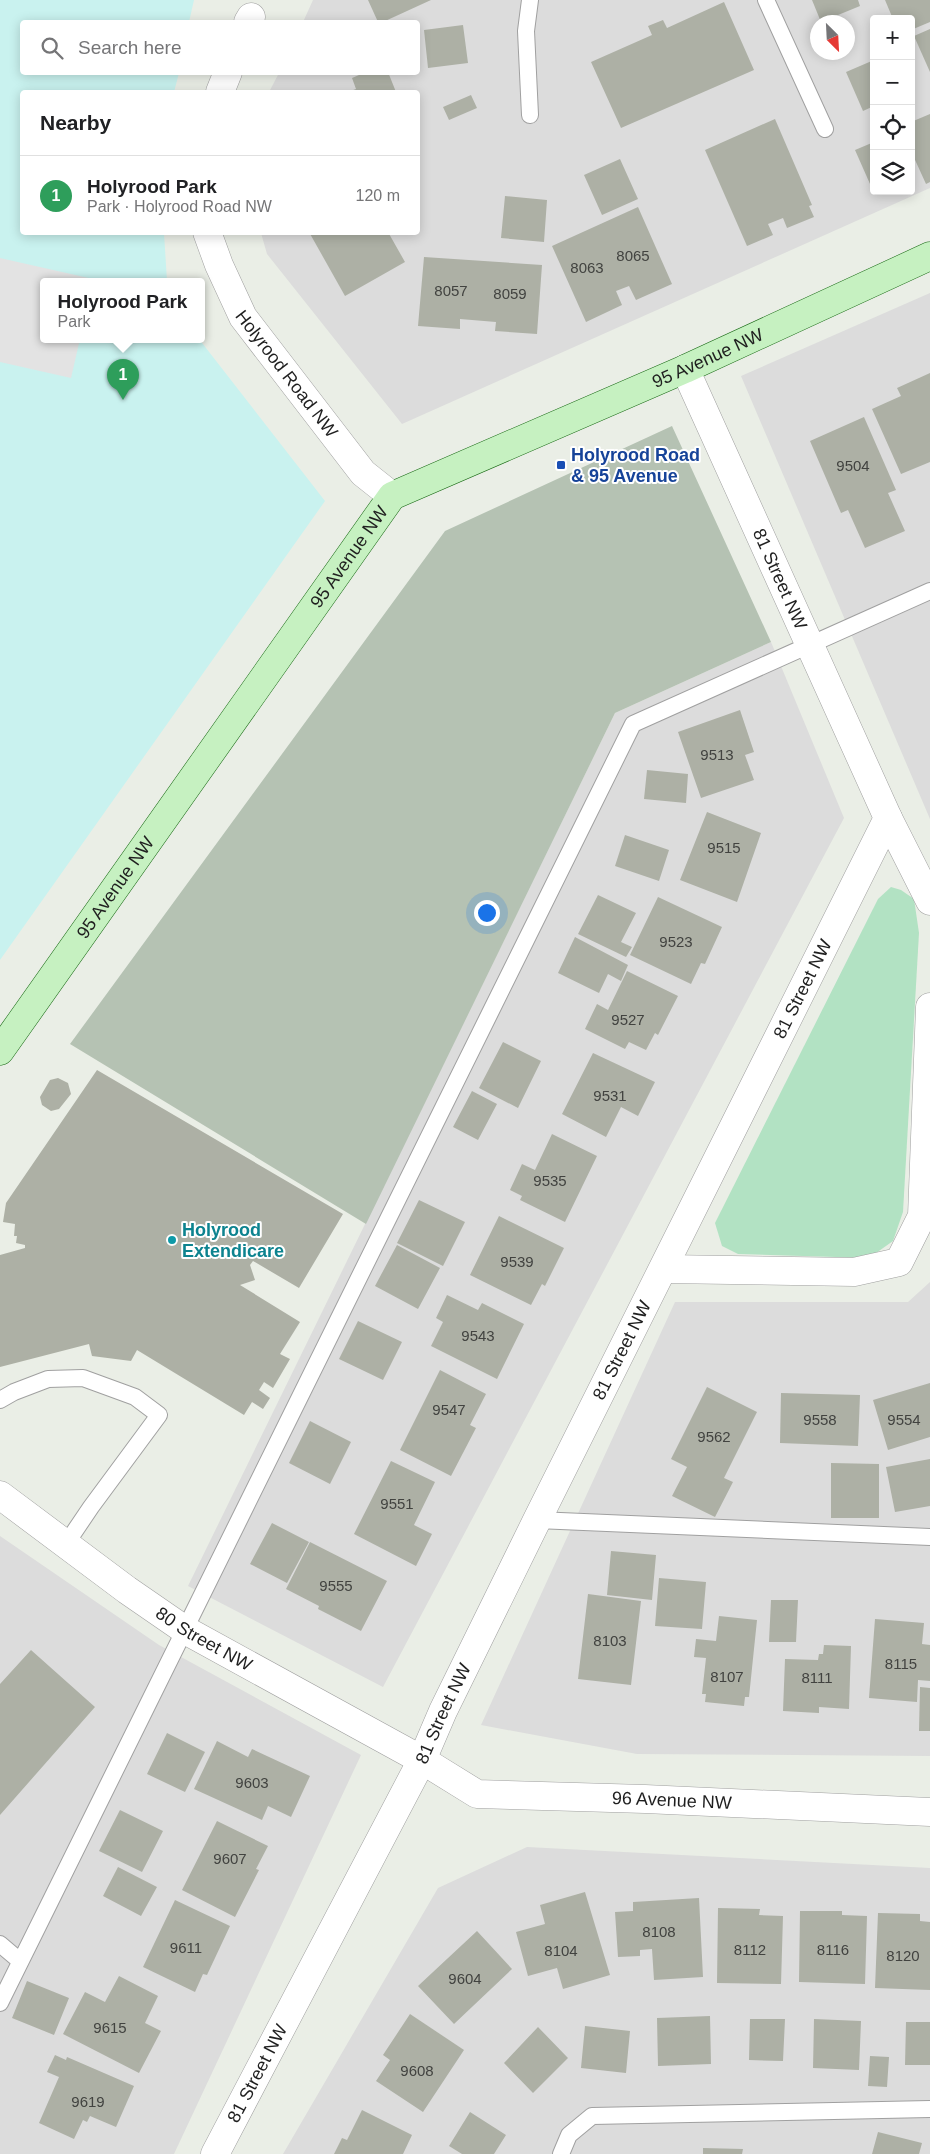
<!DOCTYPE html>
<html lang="en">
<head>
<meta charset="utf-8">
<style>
	:root { --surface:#fff; --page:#f6f6f6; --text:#202124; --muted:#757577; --line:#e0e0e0; --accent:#0f766e }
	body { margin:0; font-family:Helvetica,sans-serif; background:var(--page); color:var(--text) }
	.controls { position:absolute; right:15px; top:15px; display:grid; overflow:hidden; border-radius:5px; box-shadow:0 2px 12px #0003 }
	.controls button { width:45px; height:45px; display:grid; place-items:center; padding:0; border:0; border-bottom:1px solid var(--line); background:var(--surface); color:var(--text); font:25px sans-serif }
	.compass { position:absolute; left:810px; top:15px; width:45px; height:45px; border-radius:50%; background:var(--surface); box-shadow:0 2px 12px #0003; rotate:156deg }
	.you { position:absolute; left:486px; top:912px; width:18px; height:18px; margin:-12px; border:4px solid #fff; border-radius:50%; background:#1a73e8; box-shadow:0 0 0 8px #1a73e833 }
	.badge { display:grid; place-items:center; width:32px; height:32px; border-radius:50%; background:var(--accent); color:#fff; font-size:16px; font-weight:700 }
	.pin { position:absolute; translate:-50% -41px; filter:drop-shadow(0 1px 2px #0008) }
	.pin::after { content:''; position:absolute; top:26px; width:18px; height:15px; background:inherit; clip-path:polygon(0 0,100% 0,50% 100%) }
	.popup { position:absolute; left:40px; top:278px; width:165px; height:65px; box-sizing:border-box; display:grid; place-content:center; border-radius:5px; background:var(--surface); filter:drop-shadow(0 1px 4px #0005); font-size:16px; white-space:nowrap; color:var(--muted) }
	.popup b { font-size:19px; color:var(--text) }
	.popup::after { content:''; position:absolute; left:50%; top:100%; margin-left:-10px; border:10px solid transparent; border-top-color:var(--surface) }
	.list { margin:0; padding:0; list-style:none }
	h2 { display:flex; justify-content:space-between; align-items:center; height:65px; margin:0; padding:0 20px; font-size:21px }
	h2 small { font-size:16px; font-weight:400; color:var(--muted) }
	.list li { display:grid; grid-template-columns:32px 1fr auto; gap:15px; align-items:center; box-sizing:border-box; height:80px; padding:0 20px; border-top:1px solid var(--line) }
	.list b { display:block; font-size:19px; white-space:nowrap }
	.list p { margin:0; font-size:16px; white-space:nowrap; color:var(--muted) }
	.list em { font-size:16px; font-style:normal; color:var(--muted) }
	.icon { flex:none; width:28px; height:28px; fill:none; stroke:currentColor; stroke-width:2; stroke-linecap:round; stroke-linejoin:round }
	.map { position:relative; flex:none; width:930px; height:2154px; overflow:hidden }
	.search { position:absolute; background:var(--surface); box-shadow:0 2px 12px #0003; left:20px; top:20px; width:400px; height:55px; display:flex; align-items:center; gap:12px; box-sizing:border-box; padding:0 18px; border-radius:5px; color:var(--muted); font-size:19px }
	.panel { position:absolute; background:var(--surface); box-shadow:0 2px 12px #0003; left:20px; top:90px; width:400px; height:145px; border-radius:5px }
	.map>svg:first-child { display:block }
	.residential { fill:#dcdcdc; fill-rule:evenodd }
	.construction { fill:#b5c2b3 }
	.grass { fill:#b2e2c3 }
	.park { fill:#c9f2ef }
	.parking { fill:#e3e3e3 }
	.building { fill:#adb0a5 }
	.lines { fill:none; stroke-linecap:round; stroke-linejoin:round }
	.lane-casing { stroke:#a0a0a0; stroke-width:18 }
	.street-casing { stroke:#a0a0a0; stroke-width:29 }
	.secondary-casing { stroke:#176813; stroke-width:29 }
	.lane { stroke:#fff; stroke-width:16 }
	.street { stroke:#fff; stroke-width:28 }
	.secondary { stroke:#c6f1c1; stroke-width:28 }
	.transit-dot { fill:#1a4fb4; stroke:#fff; stroke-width:2 }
	.culture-dot { fill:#0f9aa8; stroke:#fff; stroke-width:2 }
	.labels { text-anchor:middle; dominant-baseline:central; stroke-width:4; stroke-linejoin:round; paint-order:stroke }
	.number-label { font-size:15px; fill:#424340 }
	.street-label { font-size:18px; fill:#1f1f1f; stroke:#fff }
	.transit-label { font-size:18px; font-weight:bold; fill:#164399; stroke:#fff; text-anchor:start }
	.culture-label { font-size:18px; font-weight:bold; fill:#0d838f; stroke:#fff; text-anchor:start }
</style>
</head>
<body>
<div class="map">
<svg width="930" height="2154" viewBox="0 0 930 2154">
	<rect width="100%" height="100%" fill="#eaeee6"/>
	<path class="residential" d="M313 0H930V188L402 424 267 254 261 233 418 232V92H269L279 73 418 72V22H303ZM874 19H911V191H874ZM818 22H848V52H818Z
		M930 293V819L741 376Z
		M771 642 844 818 383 1687 188 1586 615 713Z
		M930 1282V1756L637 1754 481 1725 675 1302H908Z
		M0 1536 159 1645 361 1755 174 2154H0Z
		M527 1847 930 1868V2154H283L438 1888Z"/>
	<path class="construction" d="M672 426 771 642 615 713 366 1224 70 1044 445 531Z"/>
	<path class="grass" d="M891 887 901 890 914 899 919 933 903 1212 893 1241 869 1258 738 1254 722 1246 715 1223 878 899Z"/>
	<path class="park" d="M0 0H194L189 22H22V72L179 73 174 92H22V232L164 233 167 281H44V339H199L325 501 0 960Z"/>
	<path class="parking" d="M0 258 93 279V281H44V339H80L71 378 0 362Z"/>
	<path class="building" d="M368 0H431L383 22H378Z
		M812 0H858L860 6 821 22Z
		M885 0H930V22L911 30V19H893Z
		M724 2 754 70 621 128 591 62 652 35 648 26 663 20 667 28Z
		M463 25 468 63 428 68 424 30Z
		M930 29V72L914 36Z
		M874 60V106L863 111 846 72Z
		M366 72H388L396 92H348L356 89 352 78Z
		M471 95 477 108 449 120 443 107Z
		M930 114V182L926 184 911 151V122Z
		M775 119 812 205 809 206 814 217 787 228 783 218 768 224 773 235 747 246 705 150Z
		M874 142V193L855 150Z
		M620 159 638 199 602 215 584 175Z
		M505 196 547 200 544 242 501 238Z
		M638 207 672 284 636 300 629 286 616 291 622 305 586 322 552 246Z
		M309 232H388L405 262 345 296Z
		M424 257 542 265 537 334 495 331 496 322 460 319V329L418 326Z
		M930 373V462L901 474 872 409 901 396 897 388Z
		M864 417 896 490 888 493 905 531 865 548 848 510 841 513 810 441Z
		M740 710 754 752 745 755 754 780 701 798 678 732Z
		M647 770 688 774 686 803 644 799Z
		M707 812 761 833 737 902 680 880Z
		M625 835 669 850 659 881 615 866Z
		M598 895 636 913 621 942 632 947 626 957 578 934Z
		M658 897 722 927 705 964 701 963 691 984 630 955Z
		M575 937 628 965 621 981 608 974 599 993 558 973Z
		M627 971 678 996 658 1035 655 1033 646 1050 629 1042 625 1049 585 1029 597 1004 608 1010Z
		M503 1042 541 1061 518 1108 479 1088Z
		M593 1053 655 1082 638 1116 621 1107 606 1137 562 1114Z
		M97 1070 343 1214 299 1288 253 1261 250 1265 255 1280 240 1285 300 1322 280 1354 290 1359 273 1388 264 1382 259 1390 270 1398 263 1409 252 1402 244 1415 137 1350 131 1361 92 1356 89 1344 0 1367V1255L25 1248V1245L16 1243 17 1236H14L15 1224 3 1222 6 1203Z
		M58 1078 68 1083 71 1094 59 1109 51 1111 42 1105 40 1097 50 1080Z
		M472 1091 497 1104 478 1140 453 1127Z
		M552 1134 597 1156 565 1222 520 1200 522 1196 510 1190 522 1164 535 1170Z
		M419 1200 465 1222 443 1266 397 1243Z
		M499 1216 564 1248 545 1286 542 1284 531 1305 470 1275Z
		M397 1245 440 1268 418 1309 375 1286Z
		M447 1295 478 1310 482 1303 524 1324 497 1379 431 1346 443 1322 436 1318Z
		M358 1321 402 1342 383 1380 339 1359Z
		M440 1370 486 1394 470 1425 476 1428 451 1476 400 1450Z
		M930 1383V1437L888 1450 873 1400Z
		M707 1387 757 1412 724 1478 733 1482 715 1517 672 1496 687 1467 671 1459Z
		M781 1393 860 1395 858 1446 780 1443Z
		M310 1421 351 1442 330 1484 289 1463Z
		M930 1459V1506L895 1512 886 1467Z
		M391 1461 435 1482 414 1525 432 1534 416 1566 354 1534Z
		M831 1463 879 1464V1518H831Z
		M272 1523 309 1542 287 1583 250 1564Z
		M310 1542 387 1581 361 1631 318 1609 319 1606 286 1589Z
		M611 1551 656 1555 652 1600 607 1595Z
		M659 1578 706 1582 702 1629 655 1626Z
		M588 1594 641 1601 631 1685 578 1679Z
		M771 1600H798L796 1642H769Z
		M719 1616 757 1620 749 1697H745L744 1706 705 1702 706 1694H702L706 1658 694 1657 696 1639 716 1641Z
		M875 1619 924 1623 922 1644 930 1645V1681L918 1680 917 1702 869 1698Z
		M824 1645 851 1646 849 1709 819 1707V1713L783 1711 785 1659 818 1660 819 1654H823Z
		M31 1650 95 1707 0 1815V1684Z
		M920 1687 930 1688V1731H919Z
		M167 1733 205 1752 185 1792 147 1774Z
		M217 1741 248 1757 252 1749 310 1776 291 1817 268 1806 262 1820 194 1789Z
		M120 1810 163 1831 142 1872 99 1851Z
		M217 1821 268 1846 256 1869 259 1870 235 1917 182 1890Z
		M118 1867 157 1887 141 1916 103 1896Z
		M585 1892 610 1975 563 1989 557 1968 528 1976 516 1932 545 1924 540 1905Z
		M699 1898 703 1977 654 1980 652 1949 640 1950V1956L618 1957 615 1912 633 1911V1902Z
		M175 1900 230 1926 207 1975 203 1974 195 1992 143 1967Z
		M718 1908 760 1909 759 1915 783 1916 781 1984 717 1983Z
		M800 1911H842V1915L867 1916 865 1984 799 1982Z
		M878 1913 920 1914V1921L930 1922V1990L875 1988Z
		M477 1931 512 1969 454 2024 418 1986Z
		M119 1976 158 1996 145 2023 161 2031 139 2073 63 2034 85 1992 105 2002Z
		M27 1981 69 1998 54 2035 12 2018Z
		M410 2014 464 2050 423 2112 376 2081 390 2060 383 2055Z
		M710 2016 711 2064 658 2066 657 2018Z
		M750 2019H785L783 2061 749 2060Z
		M814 2019 861 2021 859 2070 813 2068Z
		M906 2022H930V2065H905Z
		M585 2026 630 2031 626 2073 581 2068Z
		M538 2027 568 2058 533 2093 504 2063Z
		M55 2055 66 2060 67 2057 134 2086 116 2127 90 2116 87 2122 83 2120 74 2139 39 2123 59 2077 47 2072Z
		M870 2056 889 2057 887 2087 868 2086Z
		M362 2110 412 2135 403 2154H334L342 2138 347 2140Z
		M470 2112 506 2135 494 2154H462L449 2146Z
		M878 2132 922 2143 919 2154H872Z
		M703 2148 743 2149 742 2154H703Z"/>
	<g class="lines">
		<defs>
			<path id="lane" d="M530 0 526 31 530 115
				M766 0 825 129
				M0 1400 14 1392 48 1379 83 1378 135 1397 159 1415 91 1507 66 1544
				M537 1520 930 1537
				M0 1944 20 1961
				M0 2003 633 724 930 591
				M561 2154 569 2135 592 2116 930 2109"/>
			<g id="street">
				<path d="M248 22 251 17"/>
				<path d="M220 92 228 72"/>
				<path id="s1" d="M207 232 219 265 243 317 363 473 392 496"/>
				<path d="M888 818 930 901"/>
				<path d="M664 1269 854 1272 899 1262 922 1216 930 1007"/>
				<path id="s2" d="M0 1495 127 1590 185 1630 422 1760 477 1794 645 1799 930 1812"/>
				<path id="s3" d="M215 2154 422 1760 443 1711 537 1520 888 818 685 369"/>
			</g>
			<g id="secondary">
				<path id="s4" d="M0 1051 392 496 685 369 930 256"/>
			</g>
		</defs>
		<use href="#lane" class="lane-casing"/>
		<use href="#street" class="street-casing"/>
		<use href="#secondary" class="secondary-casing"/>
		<use href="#lane" class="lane"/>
		<use href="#street" class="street"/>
		<use href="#secondary" class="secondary"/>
	</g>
	<rect class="transit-dot" x="556" y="460" width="10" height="10" rx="2.5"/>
	<circle class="culture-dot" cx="172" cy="1240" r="5"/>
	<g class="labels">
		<g class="number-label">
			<text x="633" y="255">8065</text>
			<text x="587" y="267">8063</text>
			<text x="451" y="290">8057</text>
			<text x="510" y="293">8059</text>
			<text x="853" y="465">9504</text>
			<text x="717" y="754">9513</text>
			<text x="724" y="847">9515</text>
			<text x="676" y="941">9523</text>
			<text x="628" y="1019">9527</text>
			<text x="610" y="1095">9531</text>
			<text x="550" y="1180">9535</text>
			<text x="517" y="1261">9539</text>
			<text x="478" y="1335">9543</text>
			<text x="449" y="1409">9547</text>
			<text x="820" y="1419">9558</text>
			<text x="904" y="1419">9554</text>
			<text x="714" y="1436">9562</text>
			<text x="397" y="1503">9551</text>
			<text x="336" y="1585">9555</text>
			<text x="610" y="1640">8103</text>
			<text x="901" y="1663">8115</text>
			<text x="727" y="1676">8107</text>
			<text x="817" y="1677">8111</text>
			<text x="252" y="1782">9603</text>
			<text x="230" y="1858">9607</text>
			<text x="659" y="1931">8108</text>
			<text x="186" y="1947">9611</text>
			<text x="750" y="1949">8112</text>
			<text x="833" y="1949">8116</text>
			<text x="561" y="1950">8104</text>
			<text x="903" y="1955">8120</text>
			<text x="465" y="1978">9604</text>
			<text x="110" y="2027">9615</text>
			<text x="417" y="2070">9608</text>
			<text x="88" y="2101">9619</text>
		</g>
		<g class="street-label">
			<text stroke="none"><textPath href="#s4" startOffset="1024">95 Avenue NW</textPath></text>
			<text stroke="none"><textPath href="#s1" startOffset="164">Holyrood Road NW</textPath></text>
			<text stroke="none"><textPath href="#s4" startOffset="605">95 Avenue NW</textPath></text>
			<text transform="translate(780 579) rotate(66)">81 Street NW</text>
			<text stroke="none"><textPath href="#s4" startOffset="200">95 Avenue NW</textPath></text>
			<text stroke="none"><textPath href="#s3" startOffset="1305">81 Street NW</textPath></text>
			<text stroke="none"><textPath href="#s3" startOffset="901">81 Street NW</textPath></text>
			<text stroke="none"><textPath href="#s2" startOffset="250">80 Street NW</textPath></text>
			<text stroke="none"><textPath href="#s3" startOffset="496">81 Street NW</textPath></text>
			<text stroke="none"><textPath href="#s2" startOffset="759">96 Avenue NW</textPath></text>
			<text stroke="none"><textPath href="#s3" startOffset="91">81 Street NW</textPath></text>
		</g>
		<g class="transit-label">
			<text x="571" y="455">Holyrood Road<tspan x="571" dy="21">&amp; 95 Avenue</tspan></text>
		</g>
		<g class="culture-label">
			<text x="182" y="1230">Holyrood<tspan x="182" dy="21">Extendicare</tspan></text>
		</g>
	</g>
</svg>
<div class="controls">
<button>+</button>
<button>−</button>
<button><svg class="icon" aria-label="locate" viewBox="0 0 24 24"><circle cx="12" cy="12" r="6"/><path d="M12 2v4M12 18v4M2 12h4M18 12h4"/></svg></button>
<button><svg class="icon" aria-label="layers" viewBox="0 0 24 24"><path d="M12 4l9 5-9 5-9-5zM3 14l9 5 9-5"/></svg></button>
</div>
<svg class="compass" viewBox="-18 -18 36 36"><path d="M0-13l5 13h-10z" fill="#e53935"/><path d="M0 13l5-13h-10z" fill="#757577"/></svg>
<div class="you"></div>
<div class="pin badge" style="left:123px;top:400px;background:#2e9e5b">1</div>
<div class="popup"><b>Holyrood Park</b>Park</div>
<div class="search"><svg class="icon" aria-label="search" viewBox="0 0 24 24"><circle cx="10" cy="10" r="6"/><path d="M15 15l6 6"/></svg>Search here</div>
<section class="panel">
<h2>Nearby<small></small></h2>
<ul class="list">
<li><span class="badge" style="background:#2e9e5b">1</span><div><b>Holyrood Park</b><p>Park · Holyrood Road NW</p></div><em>120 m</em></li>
</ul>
</section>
</div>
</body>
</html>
